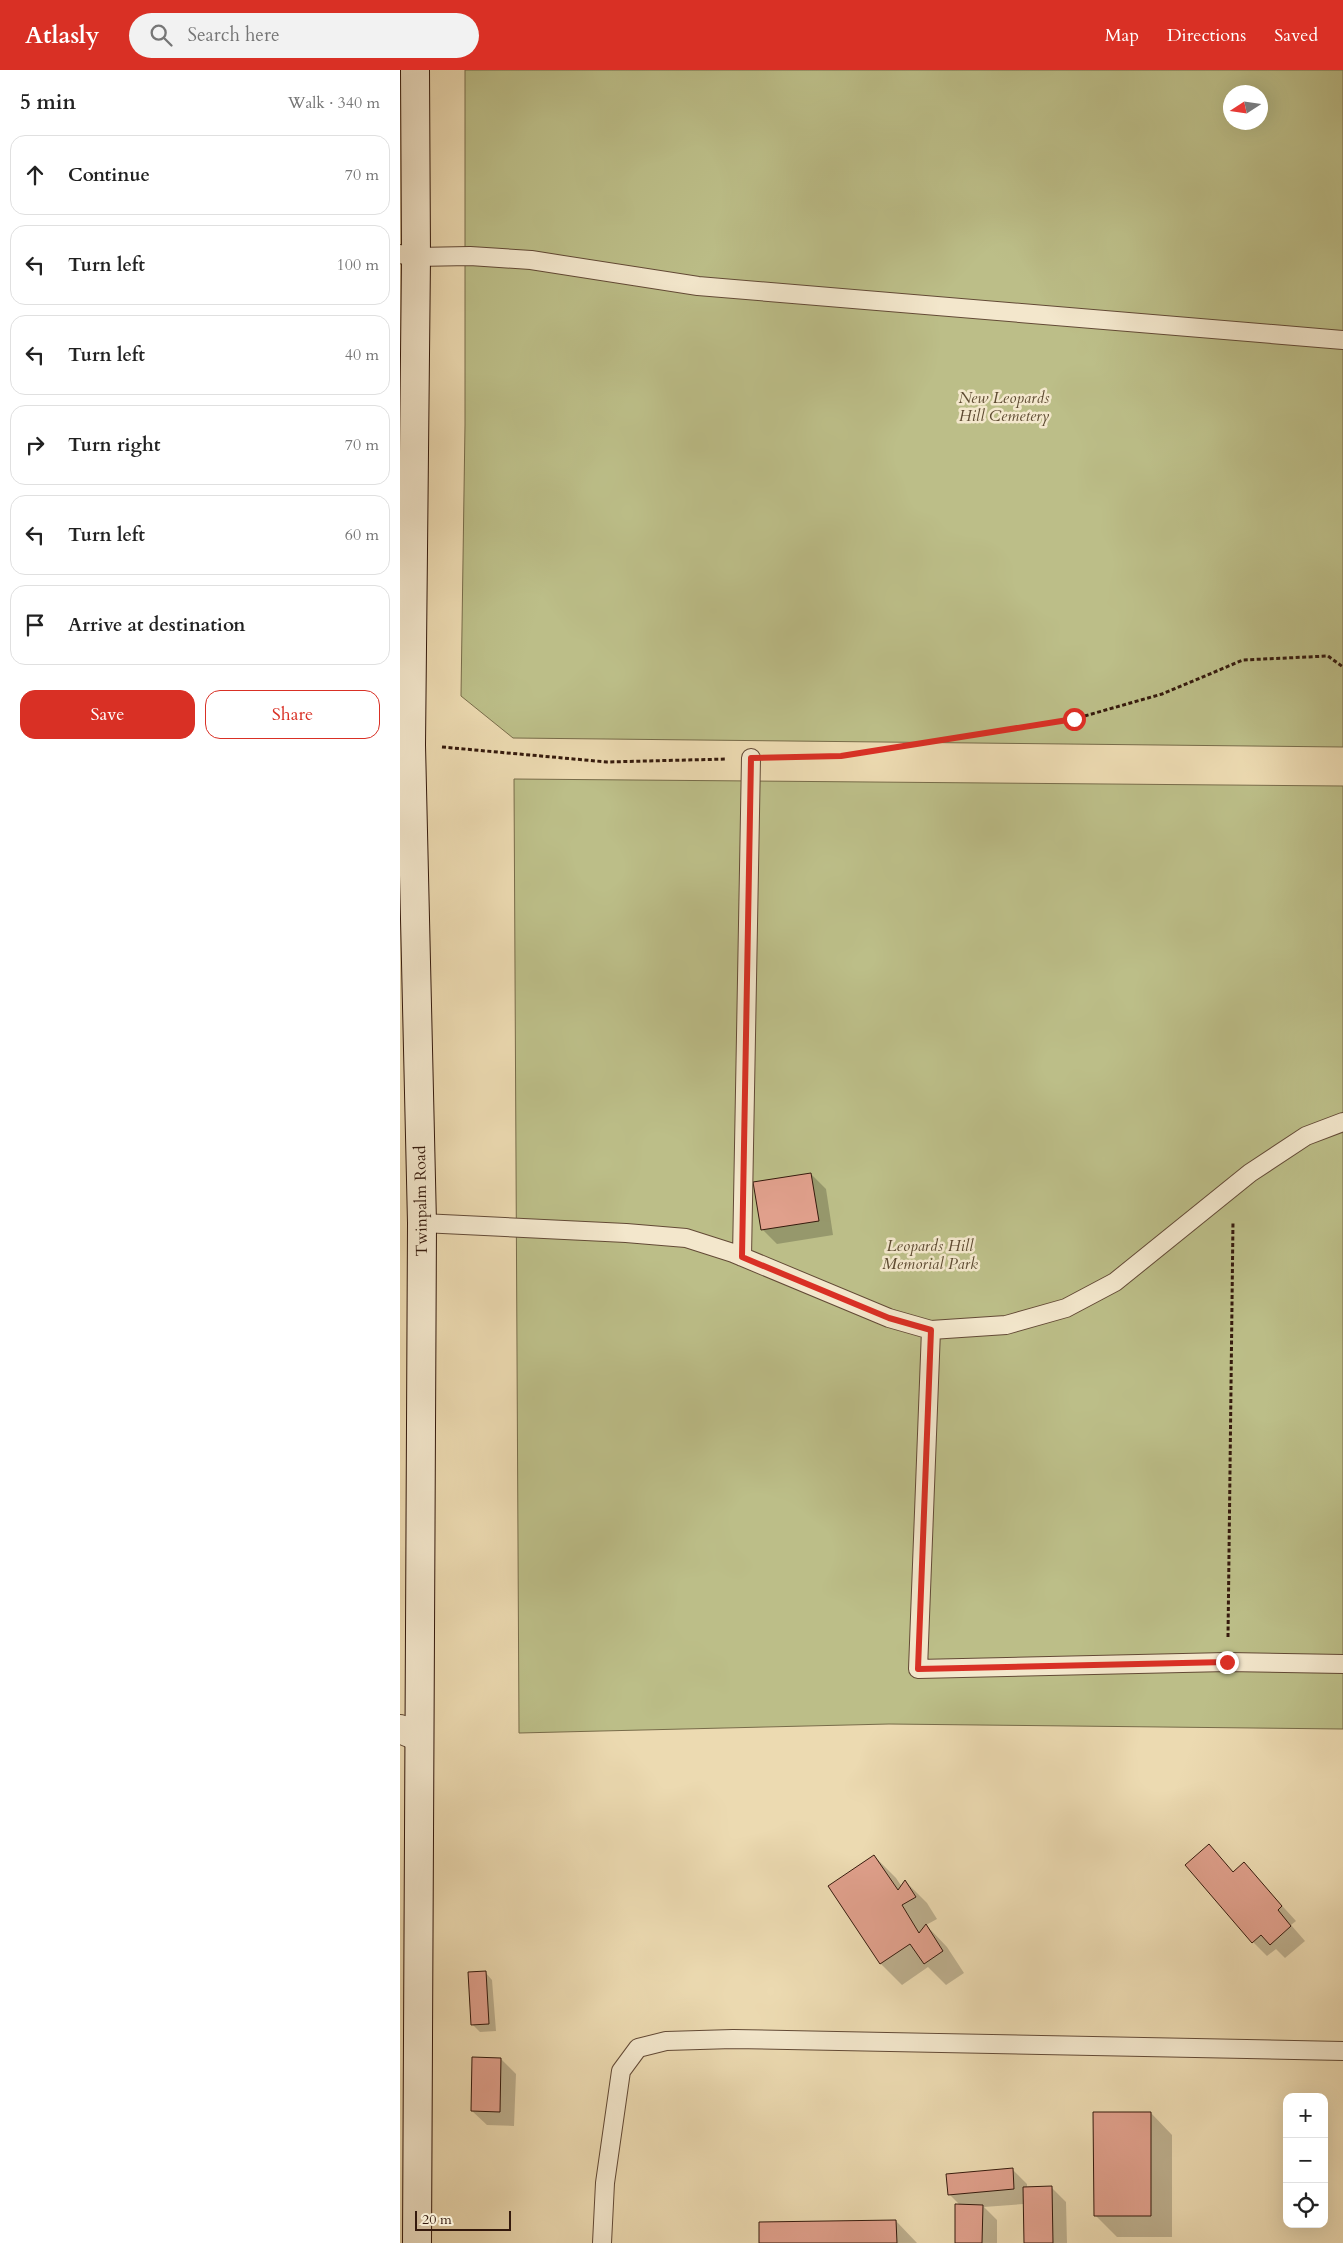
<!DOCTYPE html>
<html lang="en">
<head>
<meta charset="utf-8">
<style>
	:root { --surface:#fff; --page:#f2f2f2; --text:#222; --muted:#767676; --line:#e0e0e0; --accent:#d93025 }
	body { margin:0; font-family:Cardo,serif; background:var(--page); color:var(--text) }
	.controls { position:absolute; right:15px; bottom:15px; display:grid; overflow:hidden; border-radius:10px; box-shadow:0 5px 20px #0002 }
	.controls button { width:45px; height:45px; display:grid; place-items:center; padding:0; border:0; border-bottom:1px solid var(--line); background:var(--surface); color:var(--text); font:25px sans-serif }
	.compass { position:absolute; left:823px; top:15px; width:45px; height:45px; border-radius:50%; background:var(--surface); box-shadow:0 5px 20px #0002; rotate:258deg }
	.scale { position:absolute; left:15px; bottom:12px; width:96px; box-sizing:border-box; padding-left:5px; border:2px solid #351a0d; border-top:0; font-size:14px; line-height:18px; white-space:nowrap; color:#351a0d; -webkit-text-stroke:4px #f3e7cc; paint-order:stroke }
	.stop { position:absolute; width:15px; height:15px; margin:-11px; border:4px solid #d93025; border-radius:50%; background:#fff }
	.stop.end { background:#d93025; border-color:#fff; box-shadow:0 1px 5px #0008 }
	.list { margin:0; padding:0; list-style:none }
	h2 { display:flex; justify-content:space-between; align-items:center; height:65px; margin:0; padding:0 20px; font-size:21px }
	h2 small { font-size:16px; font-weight:400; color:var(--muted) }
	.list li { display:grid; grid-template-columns:32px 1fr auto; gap:15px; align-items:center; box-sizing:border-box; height:80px; margin:0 10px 10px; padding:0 10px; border:1px solid var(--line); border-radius:15px }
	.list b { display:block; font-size:19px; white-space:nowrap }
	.list em { font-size:16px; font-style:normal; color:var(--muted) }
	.actions { display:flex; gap:10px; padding:15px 20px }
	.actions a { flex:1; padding:11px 0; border:1px solid var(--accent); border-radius:15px; text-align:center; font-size:18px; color:var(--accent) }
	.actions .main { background:var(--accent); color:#fff }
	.icon { flex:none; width:28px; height:28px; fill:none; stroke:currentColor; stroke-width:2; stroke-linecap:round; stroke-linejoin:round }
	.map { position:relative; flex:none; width:943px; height:2173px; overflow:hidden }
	header { display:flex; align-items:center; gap:30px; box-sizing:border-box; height:70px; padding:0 25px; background:var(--accent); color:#fff }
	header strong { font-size:24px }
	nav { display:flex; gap:28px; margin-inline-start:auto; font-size:18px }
	.search { width:350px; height:45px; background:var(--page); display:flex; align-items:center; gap:12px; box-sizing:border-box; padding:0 18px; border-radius:28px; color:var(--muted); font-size:19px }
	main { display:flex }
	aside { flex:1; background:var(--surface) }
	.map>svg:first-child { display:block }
	.green { fill:#bcbe88; stroke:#786c4a; fill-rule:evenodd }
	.shadow { fill:#0003 }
	.building { fill:#e0a08c; stroke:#351a0d }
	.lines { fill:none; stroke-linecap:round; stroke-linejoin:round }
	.lane-casing { stroke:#634a36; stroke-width:20 }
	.street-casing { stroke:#634a36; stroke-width:30 }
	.secondary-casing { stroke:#351a0d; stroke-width:30 }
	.path { stroke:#351a0d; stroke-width:3; stroke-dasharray:4 2.5; stroke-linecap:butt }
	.lane { stroke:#f3e7cc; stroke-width:18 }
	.street { stroke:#f3e7cc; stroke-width:28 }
	.secondary { stroke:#f3e7cc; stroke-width:28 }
	.route { stroke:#d93025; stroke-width:6 }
	.labels { text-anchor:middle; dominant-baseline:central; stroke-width:5; stroke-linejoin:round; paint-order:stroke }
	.park-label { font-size:16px; font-style:italic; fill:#5e4b32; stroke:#f3e7cc }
	.street-label { font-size:16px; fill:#351a0d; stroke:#f3e7cc }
</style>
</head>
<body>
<header>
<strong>Atlasly</strong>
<div class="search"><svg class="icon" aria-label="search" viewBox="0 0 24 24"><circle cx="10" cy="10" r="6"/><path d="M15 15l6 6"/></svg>Search here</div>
<nav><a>Map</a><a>Directions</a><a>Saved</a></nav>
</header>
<main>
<aside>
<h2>5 min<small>Walk · 340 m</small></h2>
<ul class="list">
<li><svg class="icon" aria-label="ahead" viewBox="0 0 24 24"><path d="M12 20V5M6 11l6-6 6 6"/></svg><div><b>Continue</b></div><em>70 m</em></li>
<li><svg class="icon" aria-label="left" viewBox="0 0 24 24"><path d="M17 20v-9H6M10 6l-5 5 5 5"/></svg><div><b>Turn left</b></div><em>100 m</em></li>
<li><svg class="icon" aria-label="left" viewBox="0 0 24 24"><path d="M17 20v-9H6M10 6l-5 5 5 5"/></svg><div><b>Turn left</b></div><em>40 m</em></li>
<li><svg class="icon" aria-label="right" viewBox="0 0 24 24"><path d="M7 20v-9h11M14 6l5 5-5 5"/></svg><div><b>Turn right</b></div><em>70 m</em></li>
<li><svg class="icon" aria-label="left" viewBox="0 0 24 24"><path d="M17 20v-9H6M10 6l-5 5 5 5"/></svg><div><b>Turn left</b></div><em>60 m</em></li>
<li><svg class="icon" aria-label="arrive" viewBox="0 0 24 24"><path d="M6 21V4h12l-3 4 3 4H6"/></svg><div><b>Arrive at destination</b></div></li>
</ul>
<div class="actions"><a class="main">Save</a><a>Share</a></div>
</aside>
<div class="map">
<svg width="943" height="2173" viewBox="0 0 943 2173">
	<rect width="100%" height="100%" fill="#ecdab1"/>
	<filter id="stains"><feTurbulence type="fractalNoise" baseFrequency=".004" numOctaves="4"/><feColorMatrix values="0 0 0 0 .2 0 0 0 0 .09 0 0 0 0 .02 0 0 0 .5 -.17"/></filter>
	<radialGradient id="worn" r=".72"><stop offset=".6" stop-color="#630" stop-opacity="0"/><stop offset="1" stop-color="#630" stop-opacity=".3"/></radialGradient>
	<path class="green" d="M65 0H943V677L113 668 61 626 65 355ZM831 22H861V52H831Z
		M114 709 943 716V1659L489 1654 119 1663Z"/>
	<path class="shadow" d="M411 1104 426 1119 433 1165 377 1174 362 1159Z
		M809 1776 834 1803 844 1794 896 1851 891 1855 905 1871 885 1888 876 1879 867 1886 853 1872Z
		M474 1786 496 1808 502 1817 506 1812 527 1833 537 1849 526 1855 547 1877 564 1903 546 1915 528 1897 502 1915 481 1894Z
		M85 1902 92 1910 96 1961 80 1962 73 1955Z
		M101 1989 116 2004 114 2056 87 2055 72 2041Z
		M751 2043 772 2065V2167H717L695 2145Z
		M612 2099 627 2114V2118L651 2117 666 2132 667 2173H625L624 2134 584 2137 597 2150V2173H556L560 2135 549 2124Z
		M496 2151 517 2173H360Z"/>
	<path class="building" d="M411 1103 419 1151 361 1160 353 1112Z
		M809 1774 833 1802 844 1792 882 1836 878 1840 891 1856 870 1875 861 1865 852 1873 785 1795Z
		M474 1785 498 1820 505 1810 516 1827 502 1835 519 1863 526 1854 543 1881 524 1894 510 1874 480 1894 428 1816Z
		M86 1901 89 1954 71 1955 68 1902Z
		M72 1987 101 1988 100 2042 71 2041Z
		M693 2042H751V2146H694Z
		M613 2098 614 2119 548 2125 546 2104Z
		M652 2116 653 2173H624L623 2117Z
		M555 2134 583 2135 582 2173H555Z
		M496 2150 497 2173H359V2152Z"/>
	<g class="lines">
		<defs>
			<path id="lane" d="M0 184 16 187 70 186 131 190 298 216 943 270
				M22 1153 226 1163 286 1168 333 1183 489 1248 531 1260 606 1255 666 1238 715 1212 850 1103 906 1066 943 1052
				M342 1187 351 688
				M531 1260 518 1599 827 1592 943 1594
				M202 2173 205 2113 221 2001 238 1978 266 1971 333 1969 943 1981"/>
			<path id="street" d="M0 1659 19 1667"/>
			<path id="secondary" d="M15 0 16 187 11 675 22 1153 17 2173"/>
		</defs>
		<use href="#lane" class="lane-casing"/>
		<use href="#street" class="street-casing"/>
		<use href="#secondary" class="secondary-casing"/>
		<path class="path" d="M42 677 207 692 327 689
			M376 688 441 686 674 649 762 624 843 590 928 586 943 597
			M828 1567 833 1151"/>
		<use href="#lane" class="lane"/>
		<use href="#street" class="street"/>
		<use href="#secondary" class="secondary"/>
	</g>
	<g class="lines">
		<path class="route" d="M674 649 441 686 351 688 342 1187 489 1248 531 1260 518 1599 827 1592"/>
	</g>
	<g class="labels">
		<g class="park-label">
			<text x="604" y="328">New Leopards<tspan x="604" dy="18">Hill Cemetery</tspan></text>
			<text x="530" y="1176">Leopards Hill<tspan x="530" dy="18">Memorial Park</tspan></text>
		</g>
		<g class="street-label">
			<text transform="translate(21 1131) rotate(-91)">Twinpalm Road</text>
		</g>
	</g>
	<rect width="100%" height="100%" filter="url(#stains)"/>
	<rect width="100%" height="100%" fill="url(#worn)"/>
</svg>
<div class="controls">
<button>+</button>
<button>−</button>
<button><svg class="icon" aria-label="locate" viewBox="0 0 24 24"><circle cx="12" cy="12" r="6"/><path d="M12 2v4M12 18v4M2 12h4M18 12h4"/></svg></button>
</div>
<svg class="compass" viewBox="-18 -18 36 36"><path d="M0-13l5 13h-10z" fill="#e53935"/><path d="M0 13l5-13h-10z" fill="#767676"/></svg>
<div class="scale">20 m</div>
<div class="stop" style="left:674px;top:649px"></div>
<div class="stop end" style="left:827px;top:1592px"></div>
</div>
</main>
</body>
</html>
